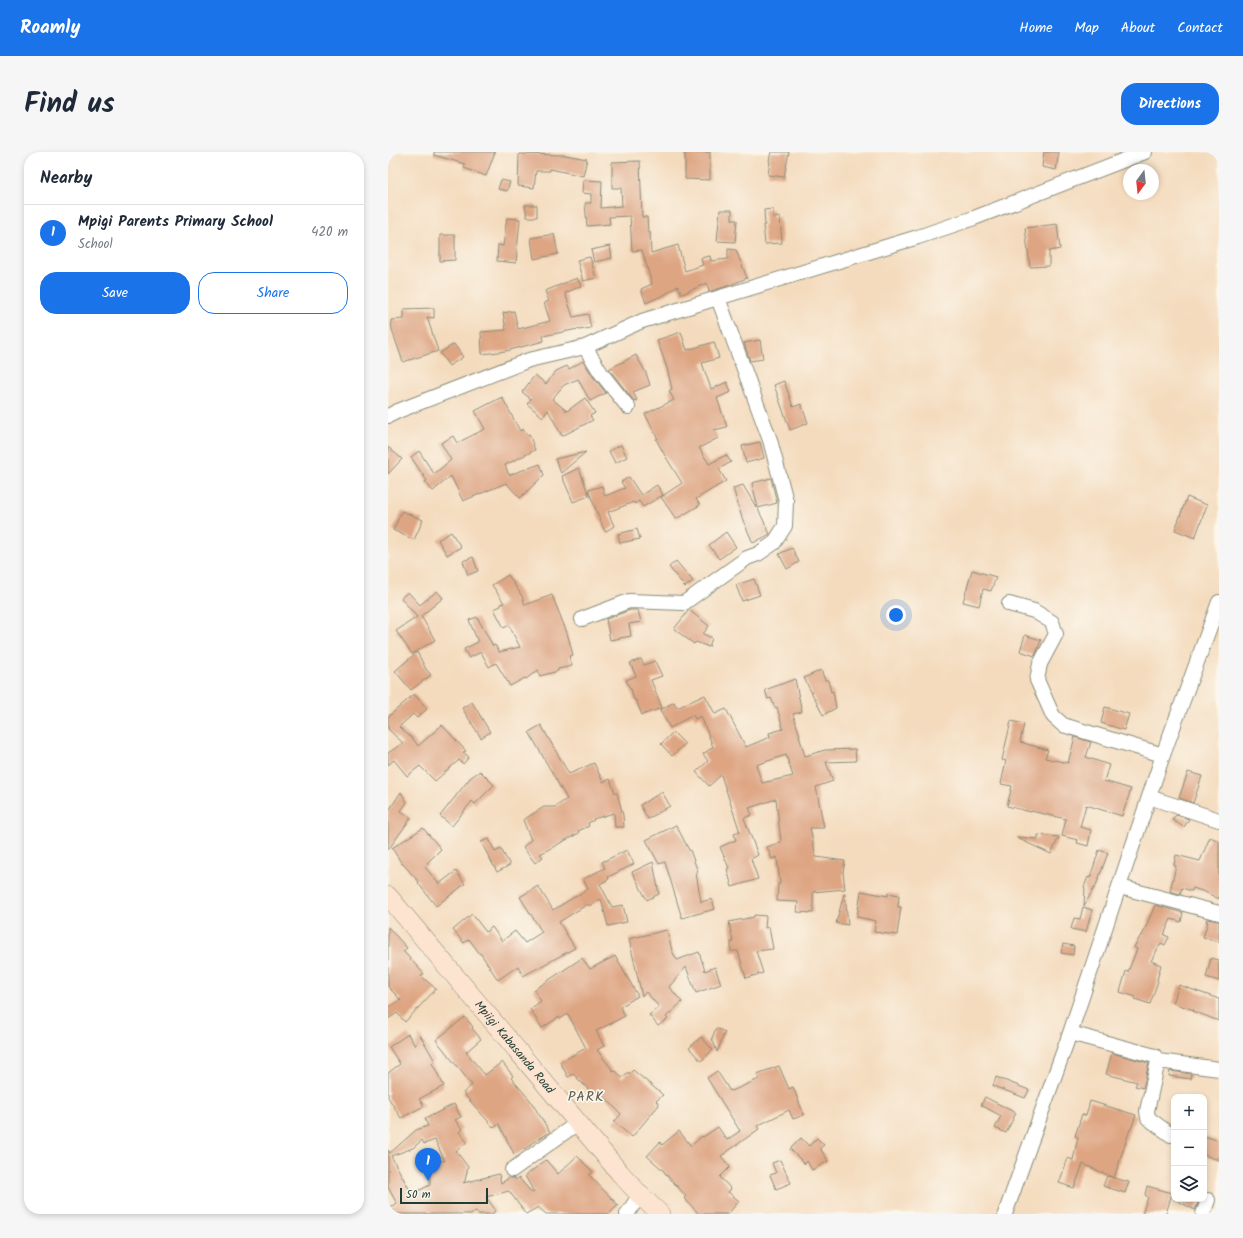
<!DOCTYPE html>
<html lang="en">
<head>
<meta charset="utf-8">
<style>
	:root { --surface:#fff; --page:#f6f6f7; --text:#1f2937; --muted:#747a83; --line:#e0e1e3; --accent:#1a73e8 }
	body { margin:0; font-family:Kalam,sans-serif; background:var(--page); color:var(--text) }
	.controls { position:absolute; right:12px; bottom:12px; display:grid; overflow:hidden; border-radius:8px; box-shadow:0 2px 6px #0003 }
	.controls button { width:36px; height:36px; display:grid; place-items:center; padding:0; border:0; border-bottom:1px solid var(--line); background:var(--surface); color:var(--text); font:20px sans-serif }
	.compass { position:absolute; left:735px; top:12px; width:36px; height:36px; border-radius:50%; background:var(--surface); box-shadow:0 2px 6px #0003; rotate:195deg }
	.scale { position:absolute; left:12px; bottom:10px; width:88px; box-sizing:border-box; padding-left:4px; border:2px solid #1f3d34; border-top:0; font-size:11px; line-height:14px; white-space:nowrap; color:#1f3d34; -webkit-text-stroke:3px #fbf7ec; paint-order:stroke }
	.you { position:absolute; left:508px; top:463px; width:14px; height:14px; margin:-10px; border:3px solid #fff; border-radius:50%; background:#1a73e8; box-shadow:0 0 0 6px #1a73e833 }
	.badge { display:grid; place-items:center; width:26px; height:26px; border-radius:50%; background:var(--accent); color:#fff; font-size:13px; font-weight:700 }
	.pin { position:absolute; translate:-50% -33px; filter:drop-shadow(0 1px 2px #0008) }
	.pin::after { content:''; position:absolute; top:21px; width:14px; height:12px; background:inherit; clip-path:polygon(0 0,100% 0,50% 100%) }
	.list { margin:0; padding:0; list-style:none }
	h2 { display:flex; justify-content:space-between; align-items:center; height:52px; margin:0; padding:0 16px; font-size:17px }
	h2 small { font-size:13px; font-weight:400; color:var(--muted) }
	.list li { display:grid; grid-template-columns:26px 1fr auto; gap:12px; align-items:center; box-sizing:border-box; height:56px; padding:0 16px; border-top:1px solid var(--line) }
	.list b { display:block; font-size:15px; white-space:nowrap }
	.list p { margin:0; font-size:13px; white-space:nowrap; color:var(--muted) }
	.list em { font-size:13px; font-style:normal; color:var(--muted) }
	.actions { display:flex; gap:8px; padding:12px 16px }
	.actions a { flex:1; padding:9px 0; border:1px solid var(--accent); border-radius:16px; text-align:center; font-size:14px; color:var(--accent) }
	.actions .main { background:var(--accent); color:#fff }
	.icon { flex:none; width:22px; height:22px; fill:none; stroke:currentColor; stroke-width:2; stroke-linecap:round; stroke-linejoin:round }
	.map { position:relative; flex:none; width:831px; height:1062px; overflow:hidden; border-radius:16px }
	header { display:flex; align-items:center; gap:24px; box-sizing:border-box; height:56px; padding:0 20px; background:var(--accent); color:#fff }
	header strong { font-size:19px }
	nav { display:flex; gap:22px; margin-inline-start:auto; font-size:14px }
	.intro { display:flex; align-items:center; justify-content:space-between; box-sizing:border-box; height:96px; padding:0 24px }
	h1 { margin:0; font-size:28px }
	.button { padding:10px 18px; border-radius:16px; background:var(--accent); color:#fff; font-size:14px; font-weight:700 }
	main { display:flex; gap:24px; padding:0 24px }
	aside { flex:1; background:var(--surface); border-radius:16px; box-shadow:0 2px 6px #0003 }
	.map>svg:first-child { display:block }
	.building { fill:#dea583; fill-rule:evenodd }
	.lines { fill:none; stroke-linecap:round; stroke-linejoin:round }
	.street-casing { stroke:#8a8c79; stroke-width:16 }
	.secondary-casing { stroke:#8a8c79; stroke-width:20 }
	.street { stroke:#fff; stroke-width:14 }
	.secondary { stroke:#fde4d1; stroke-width:19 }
	.labels { text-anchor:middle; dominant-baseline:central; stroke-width:3.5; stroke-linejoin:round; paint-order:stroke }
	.street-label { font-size:12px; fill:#1f3d34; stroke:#fbf7ec }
	.quarter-label { font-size:14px; letter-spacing:1px; fill:#626150; stroke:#fbf7ec }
</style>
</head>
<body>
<header>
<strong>Roamly</strong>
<nav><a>Home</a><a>Map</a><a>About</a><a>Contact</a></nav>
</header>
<div class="intro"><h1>Find us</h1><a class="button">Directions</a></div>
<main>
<aside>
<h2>Nearby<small></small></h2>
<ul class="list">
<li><span class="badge">1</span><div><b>Mpigi Parents Primary School</b><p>School</p></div><em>420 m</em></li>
</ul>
<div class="actions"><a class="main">Save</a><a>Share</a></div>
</aside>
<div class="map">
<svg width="831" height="1062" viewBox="0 0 831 1062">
	<rect width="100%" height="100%" fill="#fbf7ec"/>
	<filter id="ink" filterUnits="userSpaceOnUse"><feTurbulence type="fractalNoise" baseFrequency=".025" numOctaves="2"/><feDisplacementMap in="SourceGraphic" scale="8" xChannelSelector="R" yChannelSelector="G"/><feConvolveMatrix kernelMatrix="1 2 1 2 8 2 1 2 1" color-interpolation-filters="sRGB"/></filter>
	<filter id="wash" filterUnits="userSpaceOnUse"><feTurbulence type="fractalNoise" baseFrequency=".012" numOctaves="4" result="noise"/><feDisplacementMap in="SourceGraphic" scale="16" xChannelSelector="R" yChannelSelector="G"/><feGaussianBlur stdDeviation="0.9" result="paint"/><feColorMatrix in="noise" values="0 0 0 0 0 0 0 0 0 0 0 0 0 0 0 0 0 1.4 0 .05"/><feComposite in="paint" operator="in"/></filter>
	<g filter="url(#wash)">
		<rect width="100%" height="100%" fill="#f4dbbe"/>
		<g id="blocks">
			<path class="building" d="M46 0H107L98 24 76 16 77 12 46 3Z
				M297 0H322V28L297 27Z
				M383 0H401L396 25 380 23 382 10 381 9Z
				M656 0H671L668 18 654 15Z
				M131 2 177 3 199 7 195 24 162 17V19H148L146 36 130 34Z
				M252 9 254 65H259L260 80H262L263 101 290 93 297 119 315 113 313 106 322 104 323 109 340 107V97L348 98 359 126 342 133 321 140 319 131 294 142 290 134 276 143 258 151 253 137 264 132 254 98 244 99 242 64 221 65 222 72 199 74 197 51H203V42L194 41 195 28 214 29 213 56 234 54 233 36H224V10Z
				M113 28 122 30 119 39 110 37Z
				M137 53H149V65H139Z
				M385 57V66L392 65 394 91 377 92 375 73H377L376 58Z
				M332 58H344V68H349L347 90 329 89Z
				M119 66 132 67 128 111 109 109 110 93 115 94Z
				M669 72 672 97 661 99V114L642 115 637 76Z
				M166 82 170 102 146 107 143 86Z
				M52 83H67V108L52 109Z
				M222 94 224 106 206 110 203 98Z
				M202 105 208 126 195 129 189 108Z
				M189 126 193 134 177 141 185 165 200 162 203 176 191 178 190 177 155 184 156 189 118 199 94 202 93 180 118 178 115 161 126 159 130 177 162 169 156 151 161 149 157 139Z
				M46 156V166L39 165 50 199 15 210 4 178 3 168 16 167V157Z
				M293 180 299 198 326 190 331 206 314 211 323 237 339 230 343 240 329 246 339 275 326 278 330 286 311 296 321 312 338 303 343 310 331 317 338 329 308 347 312 353 288 367 273 345 294 331 276 302 268 287H270L257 262 286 248 281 239 284 237 279 216 269 188Z
				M372 188 375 207 362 209 356 191Z
				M66 192 75 205 61 214 52 201Z
				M248 203 258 221 262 233 245 240 249 248 246 249 221 217Z
				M195 209 206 226 218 241 202 249 190 227 176 233 164 247 179 259 197 246 207 261 202 264 205 268 174 284 160 258 155 265 139 252 143 247 134 240 147 223 158 232 168 219 179 214 181 217Z
				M396 229 405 255 413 252 420 271 402 278 386 233Z
				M114 245 132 279 135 277 139 283 141 282 147 298 117 313 121 323 152 312 156 323 132 346 118 331 75 349 63 324 45 339 37 330 39 329 23 305 31 299 46 322 63 308 53 291 65 284 69 291 97 277 87 259Z
				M372 290 376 306 358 311 354 294Z
				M233 293 239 305 227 311 221 299Z
				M0 295 14 307 0 322Z
				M198 300 173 321 167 307Z
				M191 316 201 344 185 350 174 324Z
				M241 325 253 343 269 333 275 343 255 355 251 349 247 352 246 350 220 360 226 374 217 380 200 338 214 334 217 344 237 336 233 330Z
				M383 326 389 351 370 356 364 331Z
				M355 333 368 355H369L382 382 365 391 354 366 345 336Z
				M799 345 819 353 807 386 787 378Z
				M14 359 35 368 26 388 5 378Z
				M249 377 252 387 232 391 230 382Z
				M63 380 73 395 59 403 50 388Z
				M338 380 348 395 331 407 321 393Z
				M404 396 411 410 399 417 391 402Z
				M85 405 90 419 80 423 75 409Z
				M288 409 305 429 297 435 281 415Z
				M584 418 608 425 603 439 595 437 591 454 575 450Z
				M120 423 134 444 137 453 164 443 179 481 185 503 181 504 184 514 170 517V519L152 524 150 518 138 527 137 526 122 534 108 511 101 515 93 500 81 506 76 497 90 490 81 468 89 465 105 494 107 493 111 500 132 495 121 473 116 476 106 457 113 454V452L116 451 104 433Z
				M366 427 372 443 354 449 348 433Z
				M49 439 55 446 33 464 47 488 24 502 8 479 29 465 13 446 20 440 32 453Z
				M242 458H250L253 470 241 472 243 484 222 488 218 467Z
				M301 458 321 474 315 482 324 486 321 495 308 490 306 492 286 477Z
				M637 483 653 488 647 504 632 499Z
				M29 500 38 517 43 523 23 538 7 519Z
				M253 507 256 513 267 509 274 524 263 528 274 556 254 563 248 548H246L243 537H242L238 528 248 524 242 511Z
				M433 518 437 528H440L443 540 445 539 448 556 435 563 416 526Z
				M407 527 414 560 405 562 412 584H411L417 604 437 598 467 597 468 609 438 610 445 629 428 635 436 676H422L428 705 457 709 455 720 457 737 425 740V761L409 760 410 750 389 749 390 732H392L389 705 384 707 379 695 393 690 388 647 361 656 364 663 356 666 370 703 363 707 370 727 344 735 339 717 341 716 332 695 348 688 346 682 352 680 333 623 321 634 308 620 320 609 315 602 325 595 313 564 307 567 305 563 282 576 272 558 286 550 289 556 317 543 327 562 338 557 358 595 382 585 381 581 395 577 389 555 387 556 383 546 380 547 377 538ZM398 603 405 624 374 631 368 613Z
				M26 542 39 557 29 566 25 562 11 575 26 588 30 594 54 573 78 599 75 600 81 605 75 612 71 608 47 629 32 614 19 624 6 608 0 613V601L15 591 0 577V565Z
				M84 550 102 580 93 586 74 556Z
				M717 555 741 562 736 578 713 571Z
				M623 569 636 572 632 590 660 598 657 606 680 611 687 585 703 590 698 605 721 613 716 629 743 637 734 664 698 653 692 675 703 678 700 694 689 691 690 688 674 684 678 667 643 659V660L619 654 624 634 613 632 618 609 614 608Z
				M153 573 181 622 206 611 215 630 222 627 227 641H229L235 663 236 675H227L226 661 205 667 206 668 200 671 201 674 190 679 191 681 152 702 155 705 147 711 135 695 143 688 135 668 156 655H167L179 647 141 580Z
				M285 580 297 592 284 604 273 592Z
				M92 619 106 633 87 652 84 649 64 674 52 664 82 626Z
				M800 620 814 624 805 651 791 646Z
				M13 640 19 650 13 659 23 666 0 698V660Z
				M274 640 282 654 260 667 252 653Z
				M788 663 801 667 796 675 784 668Z
				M288 673 301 698H302L310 720 308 721 313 750 324 747 327 757 294 766 277 710 271 712 258 688Z
				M35 676 53 697 39 711 40 712 37 715 51 732 68 719 77 732 48 754 30 731 31 730 15 712H14L4 696Z
				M650 683 671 685 663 702 629 686V685L650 687Z
				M822 685 831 689V747L817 740 805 736 804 739 794 736 792 742 782 739 788 714 786 713 788 703 812 709Z
				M101 687 107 700 113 697 122 713 109 720 93 690Z
				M239 698 246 712 220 725 221 727 212 732 224 755 235 753 239 770 220 774 213 747 201 754 200 752 171 770 187 796 135 824 130 814 110 828 93 802H92L81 787 76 791 65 778 84 762 98 780 104 775 114 789 127 779 137 791 154 780 132 745 150 734 165 758 200 737 195 727 217 716 214 710Z
				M711 698 720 701 707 736H706L696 754 697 736 696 735 700 725 702 726Z
				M265 710 271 742 259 748 244 720Z
				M473 739 500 744V741L511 743 510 755H513L509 783 486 780 488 769 469 765Z
				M456 742H457L460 773 448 771Z
				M767 753 795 761 793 770 783 767 776 783 781 785 777 793 773 791 763 809 773 813 769 828 770 829 762 852 747 847 748 845 732 840 738 819 740 820 749 797 746 795 753 783 754 784Z
				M695 755 704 758 698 780 683 777 686 766 692 767Z
				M366 763 378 764 377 776 381 775 385 797 368 799 375 821 358 826 350 799H343V790H345L341 770 366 765Z
				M819 767 831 769V790L815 785 820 770H818Z
				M0 775 19 796 15 799 36 822 33 824 48 837 17 870 9 861 0 867V855L13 848 0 835Z
				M279 778 284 799 289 808 311 800 317 819 327 815 333 832 308 841 298 815 281 835 294 850 278 865 280 867 270 874 261 863 271 855 258 840 254 844 241 787Z
				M675 792 686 794 685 803 673 801Z
				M227 804 250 844 232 855 237 864 208 879 216 894 209 898 226 920 228 919 234 926 240 920 241 922 245 918 275 943 268 949 271 953 244 985 226 970 233 962 210 938 205 942 185 922 180 925 172 910 198 896 180 862 172 867 171 865 154 876 142 857 153 849 146 838 194 806 202 817Z
				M823 806 831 808V829L818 825Z
				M791 833 831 847V869L805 859 806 858 785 851Z
				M77 865 85 875 84 876 93 887 78 900 97 923 114 910 125 924 123 926 142 948 162 980 142 992 143 993 126 1002 111 972 106 976 75 941 84 933 48 888Z
				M328 876 337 880 329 900 324 886Z
				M20 882 27 894 32 883 47 909 44 911 56 934 31 947 36 954 13 966 0 945V921L12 912 1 895Z
				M313 885 325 898 313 909 301 896Z
				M724 901 761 911 755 936 747 934 749 930 718 922Z
				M391 914 401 937 405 935 416 963 405 967 401 958 369 974 371 977 333 1004 342 1015 332 1025 343 1037 340 1040 351 1049 340 1062H311L296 1046 298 1044 276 1020V1019L259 1004 272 990 274 993 291 979 303 994 314 984 315 985 330 975 339 988 352 979 319 926 329 919 342 939 343 938 344 939 371 927 369 922Z
				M782 919 803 922 802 927 781 924Z
				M608 925 641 938 637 946 605 934Z
				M597 945 628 961 618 981 607 976 613 964 593 953Z
				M702 949 748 963 743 977H742L726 1026 695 1012 686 1036 671 1031 680 1006 685 1008 690 985 687 984 694 962 698 964Z
				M66 952 73 965 67 968 74 977 71 980 79 990 68 999 80 1015 77 1029 75 1031 111 1022 113 1031 121 1026H126L128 1028 131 1026 144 1041 146 1040 137 1024 158 1008 170 1022 189 1004 205 1020 201 1023 230 1053 221 1062H158L150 1055 138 1062 121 1039 98 1045 108 1059 103 1062H90L88 1059 82 1062H0V1055L9 1052 0 1035V998L2 1001 28 978 40 974 37 967ZM34 988 36 992 47 988 57 1009 42 1008V1033L24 1042 3 1004 25 996Z
				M816 984 831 989V1008L816 1003Z
				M413 986 421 994 429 986 436 993 432 996 440 1009 424 1018 419 1009 417 1012 402 997Z
				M392 1008 403 1031 388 1037 382 1023 388 1021 384 1011Z
				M719 1024 741 1030 737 1041 715 1034Z
				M759 1034 784 1041 778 1062H754L760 1045 757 1043Z
				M786 1047H809L811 1048 807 1058Z"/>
		</g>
	</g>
	<g filter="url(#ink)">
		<use href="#blocks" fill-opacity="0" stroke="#8a8c79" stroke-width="1"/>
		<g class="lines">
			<defs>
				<path id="street" d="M197 195 213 221 240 255
					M0 264 10 259 141 208 197 195 254 169 530 85 586 66 757 0
					M621 452 646 459 664 470 668 482 652 512 649 528 665 564 675 573 775 603
					M194 467 241 449 296 451 359 406 370 402 386 391 397 374 398 349 382 288 330 146
					M761 645 831 668
					M732 735 831 761
					M682 881 767 904 770 909 759 959 760 966 783 983
					M770 909 831 917
					M124 1018 191 970
					M239 1062 252 1043
					M617 1062 682 881 775 603 831 450
					M815 1062 820 1048"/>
				<g id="secondary">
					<path id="s1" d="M0 744 232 1021 252 1043 272 1062"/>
				</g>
			</defs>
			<use href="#street" class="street-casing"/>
			<use href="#secondary" class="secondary-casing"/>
			<use href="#street" class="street"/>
			<use href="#secondary" class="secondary"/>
		</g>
	</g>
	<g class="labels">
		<g class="street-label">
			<text stroke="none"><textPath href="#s1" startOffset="197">Mpiigi Kabasanda Road</textPath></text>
		</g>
		<g class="quarter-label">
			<text x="198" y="945">PARK</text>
		</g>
	</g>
</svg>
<div class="controls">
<button>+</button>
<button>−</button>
<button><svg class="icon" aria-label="layers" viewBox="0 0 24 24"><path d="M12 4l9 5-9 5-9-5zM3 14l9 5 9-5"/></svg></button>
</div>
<svg class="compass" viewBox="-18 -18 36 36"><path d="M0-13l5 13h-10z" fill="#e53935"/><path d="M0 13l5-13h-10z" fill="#747a83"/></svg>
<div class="scale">50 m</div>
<div class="you"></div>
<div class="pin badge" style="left:40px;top:1029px">1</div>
</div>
</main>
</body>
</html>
